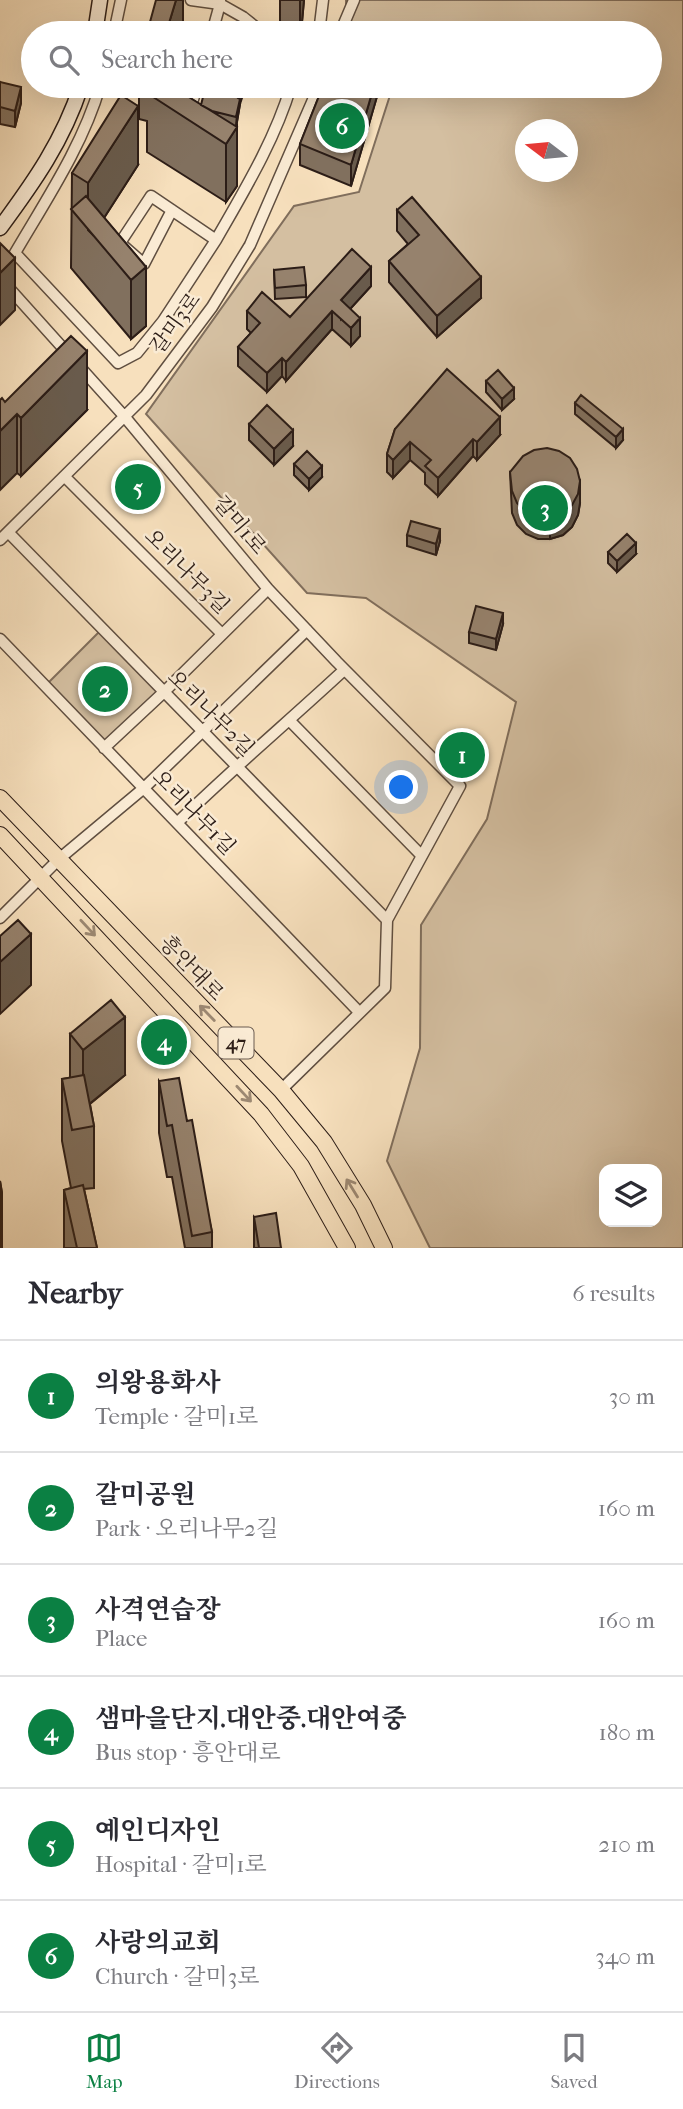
<!DOCTYPE html>
<html lang="en">
<head>
<meta charset="utf-8">
<style>
	:root { --surface:#fff; --page:#f2f2f3; --text:#2b2b33; --muted:#7c7c81; --line:#e1e1e2; --accent:#0b8043 }
	body { margin:0; font-family:"IM FELL French Canon","Noto Serif KR",serif; background:var(--page); color:var(--text) }
	.controls { position:absolute; right:21px; bottom:21px; display:grid; overflow:hidden; border-radius:14px; box-shadow:0 7px 28px #0002 }
	.controls button { width:63px; height:63px; display:grid; place-items:center; padding:0; border:0; border-bottom:2px solid var(--line); background:var(--surface); color:var(--text); font:35px sans-serif }
	.compass { position:absolute; left:515px; top:119px; width:63px; height:63px; border-radius:50%; background:var(--surface); box-shadow:0 7px 28px #0002; rotate:286deg }
	.you { position:absolute; left:402px; top:788px; width:24px; height:24px; margin:-18px; border:5px solid #fff; border-radius:50%; background:#1a73e8; box-shadow:0 0 0 10px #1a73e833 }
	.badge { display:grid; place-items:center; width:46px; height:46px; border-radius:50%; background:var(--accent); color:#fff; font-size:23px; font-weight:700 }
	.pin { position:absolute; translate:-50% -50%; border:4px solid #fff; box-shadow:0 2px 7px #0006 }
	.list { margin:0; padding:0; list-style:none }
	h2 { display:flex; justify-content:space-between; align-items:center; height:91px; margin:0; padding:0 28px; font-size:30px }
	h2 small { font-size:23px; font-weight:400; color:var(--muted) }
	.list li { display:grid; grid-template-columns:46px 1fr auto; gap:21px; align-items:center; box-sizing:border-box; height:112px; padding:0 28px; border-top:2px solid var(--line) }
	.list b { display:block; font-size:26px; white-space:nowrap }
	.list p { margin:0; font-size:23px; white-space:nowrap; color:var(--muted) }
	.list em { font-size:23px; font-style:normal; color:var(--muted) }
	.icon { flex:none; width:38px; height:38px; fill:none; stroke:currentColor; stroke-width:2; stroke-linecap:round; stroke-linejoin:round }
	.map { position:relative; flex:none; width:683px; height:1248px; overflow:hidden }
	.search { position:absolute; background:var(--surface); box-shadow:0 7px 28px #0002; left:21px; right:21px; top:21px; height:77px; display:flex; align-items:center; gap:18px; box-sizing:border-box; padding:0 24px; border-radius:38px; color:var(--muted); font-size:26px }
	.sheet { height:763px; background:var(--surface) }
	nav { display:flex; justify-content:space-around; align-items:center; box-sizing:border-box; height:98px; border-top:2px solid var(--line); background:var(--surface); font-size:19px; color:var(--muted) }
	nav a { display:grid; justify-items:center; gap:4px }
	nav .on { color:var(--accent) }
	.map>svg:first-child { display:block }
	.green { fill:#d4bfa1; stroke:#806e5c; stroke-width:2; fill-rule:evenodd }
	.lines { fill:none; stroke-linecap:round; stroke-linejoin:round }
	.street-casing { stroke:#5f4e40; stroke-width:13 }
	.secondary-casing { stroke:#2c1d17; stroke-width:17 }
	.primary-casing { stroke:#2c1d17; stroke-width:18 }
	.street { stroke:#faebd4; stroke-width:10 }
	.secondary { stroke:#faebd4; stroke-width:14 }
	.primary { stroke:#f7e0bd; stroke-width:16 }
	.wall { fill:#81705e; stroke:#2c1d17; stroke-width:2 }
	.shaded-wall { fill:#695b4c; stroke:#2c1d17; stroke-width:2 }
	.building { fill:#96826d; stroke:#2c1d17; stroke-width:2 }
	.oneway { stroke:#9c8872 }
	.labels { text-anchor:middle; dominant-baseline:central; stroke-width:5; stroke-linejoin:round; paint-order:stroke }
	.shield { fill:#faebd4; stroke:#6a5b50; stroke-width:2 }
	.shield-label { font-size:19px; font-weight:bold; fill:#2c1d17 }
	.street-label { font-size:21px; fill:#2c1d17; stroke:#faebd4 }
</style>
</head>
<body>
<div class="map">
<svg width="683" height="1248" viewBox="0 0 683 1248">
	<rect width="100%" height="100%" fill="#f7e0bd"/>
	<filter id="stains"><feTurbulence type="fractalNoise" baseFrequency=".00286" numOctaves="4"/><feColorMatrix values="0 0 0 0 .2 0 0 0 0 .09 0 0 0 0 .02 0 0 0 .5 -.17"/></filter>
	<radialGradient id="worn" r=".72"><stop offset=".6" stop-color="#630" stop-opacity="0"/><stop offset="1" stop-color="#630" stop-opacity=".3"/></radialGradient>
	<path class="green" d="M346 0H683V1248H430L387 1161 420 1048 421 925 487 819 516 702 366 598 307 593 146 414 294 206 359 192 393 86H650V33H347ZM526 130H568V172H526ZM604 1169H657V1222H604Z
		M102 629 164 692 104 748 45 686Z"/>
	<g class="lines">
		<defs>
			<path id="street" d="M191 0 220 4 212 33
				M220 0V4L243 17 263 33
				M114 33 121 0
				M319 33 323 0
				M340 33 354 0
				M100 86C83 145 46 200 15 253L118 363 137 353 163 321 216 240 151 196 120 243 144 264 172 210
				M189 113 197 86
				M216 240C244 191 275 140 291 86
				M0 278 124 416 268 589 337 662 460 786 387 920 385 988 281 1090
				M65 477 222 634
				M8 532 387 920
				M0 540 146 395 212 307 250 245 319 86
				M0 639 359 1012
				M290 721 422 856
				M104 748 164 692 268 589
				M177 823C231 770 289 721 344 670
				M0 918 59 859 144 788 307 630"/>
			<path id="secondary" d="M95 33 100 0
				M0 228C34 182 63 141 81 86"/>
			<path id="primary" d="M0 798 281 1090 324 1142 363 1205 384 1248
				M0 835 261 1114 301 1166 347 1248"/>
		</defs>
		<use href="#street" class="street-casing"/>
		<use href="#secondary" class="secondary-casing"/>
		<use href="#primary" class="primary-casing"/>
		<use href="#street" class="street"/>
		<use href="#secondary" class="secondary"/>
		<use href="#primary" class="primary"/>
	</g>
	<path class="wall" d="M280 0H304L301 33H280Z
		M0 82 21 103 15 127 0 124Z
		M139 86H171L201 105 240 104 236 127 237 186 226 202 147 152V121L139 119Z
		M323 86H380L351 186 300 165V144Z
		M138 165 104 218 146 267V326L131 339 71 268 72 173Z
		M397 210 481 298 437 337 389 282V261L408 244 397 231Z
		M274 270 306 285V297L275 299Z
		M371 286 350 309 360 336 351 346 332 329 286 381 282 376 267 392 238 366V347L251 333 247 329V311L290 317Z
		M486 381 514 399 502 410 486 392Z
		M5 402 87 410 21 476 17 473Z
		M575 403 623 440 616 448 575 414Z
		M249 424 293 446 274 465 249 440Z
		M395 429 500 435 477 460 473 456 438 496 425 484V473L410 460 393 478 387 472V454Z
		M294 464 322 477 309 490 294 475Z
		M510 472 580 503 578 515 572 527 563 535 550 539H538L526 534 517 525 512 513Z
		M407 535 440 541 436 555 407 546Z
		M608 552 636 554 617 572 608 563Z
		M503 624 496 650 469 643V632Z
		M70 1034 125 1075 90 1104 94 1126V1188L84 1189 97 1248H64V1190L71 1188 62 1141V1079L70 1078Z
		M159 1081 187 1121 212 1232V1248H185L172 1177H167L159 1133Z
		M0 1181 2 1193V1248H0Z
		M254 1217 281 1248H254Z"/>
	<path class="shaded-wall" d="M176 0H183V33H166Z
		M300 0H304L301 33H300Z
		M242 86H246L240 104 236 128 238 98Z
		M374 86H380L351 186V165Z
		M21 87V103L15 127V111Z
		M138 106V165L93 235 88 230V183Z
		M237 127V186L226 202V144Z
		M15 258V310L0 325V273Z
		M146 267V326L131 339V280Z
		M371 267V286L341 319V300Z
		M481 277V298L437 337V316Z
		M332 311V329L286 381V362Z
		M360 318V336L351 346V328Z
		M87 351V410L21 476V418Z
		M282 358V376L267 392V373Z
		M514 388V399L502 410V399Z
		M17 414V473L0 490V431Z
		M500 417V435L477 460V442Z
		M623 429V440L616 448V437Z
		M293 430V446L274 465V449Z
		M473 439V456L438 496V478Z
		M410 442V460L393 478V460Z
		M322 466V477L309 490V479Z
		M580 481V503L578 515 572 527 563 535 550 539V518Z
		M440 529V541L436 555V544Z
		M636 543V554L617 572V561Z
		M503 613V624L496 650V639Z
		M31 934V985L0 1014V962Z
		M125 1017V1075L83 1109V1050Z"/>
	<path class="building" d="M156 0H176L166 33H147Z
		M0 82 21 87 15 111 0 107Z
		M151 86H171L237 127 226 144 147 93Z
		M209 86H242L238 98 240 99 236 117 212 111 201 105 205 89 208 90Z
		M323 86H374L351 165 300 144Z
		M121 95 138 106 88 183 72 173Z
		M86 196 146 267 131 280 71 209Z
		M412 197 481 277 437 316 389 261 419 235 397 210Z
		M0 243 15 258 0 273Z
		M352 249 371 267 341 300 360 318 351 328 332 311 286 362 282 358 267 373 238 347 260 323 247 311 262 292 290 317Z
		M304 267 306 285 275 288 274 270Z
		M71 336 87 351 21 418 17 414 0 431V400L2 398 5 402Z
		M447 369 500 417 477 442 473 439 438 478 425 466 431 460 410 442 393 460 387 454 395 429Z
		M498 370 514 388 502 399 486 381Z
		M581 395 623 429 616 437 575 403Z
		M267 405 293 430 274 449 249 424Z
		M547 448 559 451 570 458 577 469 580 481 578 494 572 505 563 513 550 518 538 517 526 512 517 503 512 491 510 472 523 456 534 450Z
		M307 451 322 466 309 479 294 464Z
		M411 521 440 529 436 544 407 535Z
		M627 534 636 543 617 561 608 552Z
		M476 606 503 613 496 639 469 632Z
		M18 920 31 934 0 962V936Z
		M111 1000 125 1017 83 1050 70 1034Z
		M84 1075 94 1126 72 1130 62 1079Z
		M179 1078 187 1121 192 1120 212 1232 192 1236 172 1125 167 1126 159 1081Z
		M0 1181 2 1193 0 1194Z
		M83 1185 97 1248H77L64 1190Z
		M276 1213 281 1248H259L254 1217Z"/>
	<defs><path id="oneway-shaft" d="M-6 0H5M1.5-3L5.5 0L1.5 3" fill="none" stroke-width="1.6" stroke-linecap="round" stroke-linejoin="round" transform="scale(1.75)"/></defs>
	<g class="oneway">
		<use href="#oneway-shaft" transform="translate(88 928) rotate(47)"/>
		<use href="#oneway-shaft" transform="translate(207 1013) rotate(-134)"/>
		<use href="#oneway-shaft" transform="translate(244 1094) rotate(47)"/>
		<use href="#oneway-shaft" transform="translate(352 1188) rotate(-122)"/>
	</g>
	<g class="labels">
		<rect class="shield" x="218.5" y="1027.5" width="35" height="31" rx="5"/>
		<g class="shield-label">
			<text x="236" y="1043">47</text>
		</g>
		<g class="street-label">
			<text transform="translate(175 323) rotate(-54)">갈미3로</text>
			<text transform="translate(240 525) rotate(50)">갈미1로</text>
			<text transform="translate(187 571) rotate(45)">오리나무3길</text>
			<text transform="translate(211 713) rotate(45)">오리나무2길</text>
			<text transform="translate(194 812) rotate(46)">오리나무1길</text>
			<text transform="translate(192 968) rotate(46)">흥안대로</text>
		</g>
	</g>
	<rect width="100%" height="100%" filter="url(#stains)"/>
	<rect width="100%" height="100%" fill="url(#worn)"/>
</svg>
<div class="controls">
<button><svg class="icon" aria-label="layers" viewBox="0 0 24 24"><path d="M12 4l9 5-9 5-9-5zM3 14l9 5 9-5"/></svg></button>
</div>
<svg class="compass" viewBox="-18 -18 36 36"><path d="M0-13l5 13h-10z" fill="#e53935"/><path d="M0 13l5-13h-10z" fill="#7c7c81"/></svg>
<div class="you"></div>
<div class="pin badge" style="left:462px;top:755px">1</div>
<div class="pin badge" style="left:105px;top:689px">2</div>
<div class="pin badge" style="left:545px;top:508px">3</div>
<div class="pin badge" style="left:164px;top:1042px">4</div>
<div class="pin badge" style="left:138px;top:487px">5</div>
<div class="pin badge" style="left:342px;top:126px">6</div>
<div class="search"><svg class="icon" aria-label="search" viewBox="0 0 24 24"><circle cx="10" cy="10" r="6"/><path d="M15 15l6 6"/></svg>Search here</div>
</div>
<section class="sheet">
<h2>Nearby<small>6 results</small></h2>
<ul class="list">
<li><span class="badge">1</span><div><b>의왕용화사</b><p>Temple · 갈미1로</p></div><em>30 m</em></li>
<li><span class="badge">2</span><div><b>갈미공원</b><p>Park · 오리나무2길</p></div><em>160 m</em></li>
<li><span class="badge">3</span><div><b>사격연습장</b><p>Place</p></div><em>160 m</em></li>
<li><span class="badge">4</span><div><b>샘마을단지.대안중.대안여중</b><p>Bus stop · 흥안대로</p></div><em>180 m</em></li>
<li><span class="badge">5</span><div><b>예인디자인</b><p>Hospital · 갈미1로</p></div><em>210 m</em></li>
<li><span class="badge">6</span><div><b>사랑의교회</b><p>Church · 갈미3로</p></div><em>340 m</em></li>
</ul>
</section>
<nav>
<a class="on"><svg class="icon" aria-label="map" viewBox="0 0 24 24"><path d="M3 6l6-2 6 2 6-2v14l-6 2-6-2-6 2zM9 4v14M15 6v14"/></svg>Map</a>
<a><svg class="icon" aria-label="directions" viewBox="0 0 24 24"><path d="M12 3l9 9-9 9-9-9zM9 14v-3h6M13 9l2 2-2 2"/></svg>Directions</a>
<a><svg class="icon" aria-label="saved" viewBox="0 0 24 24"><path d="M7 4h10v16l-5-4-5 4z"/></svg>Saved</a>
</nav>
</body>
</html>
